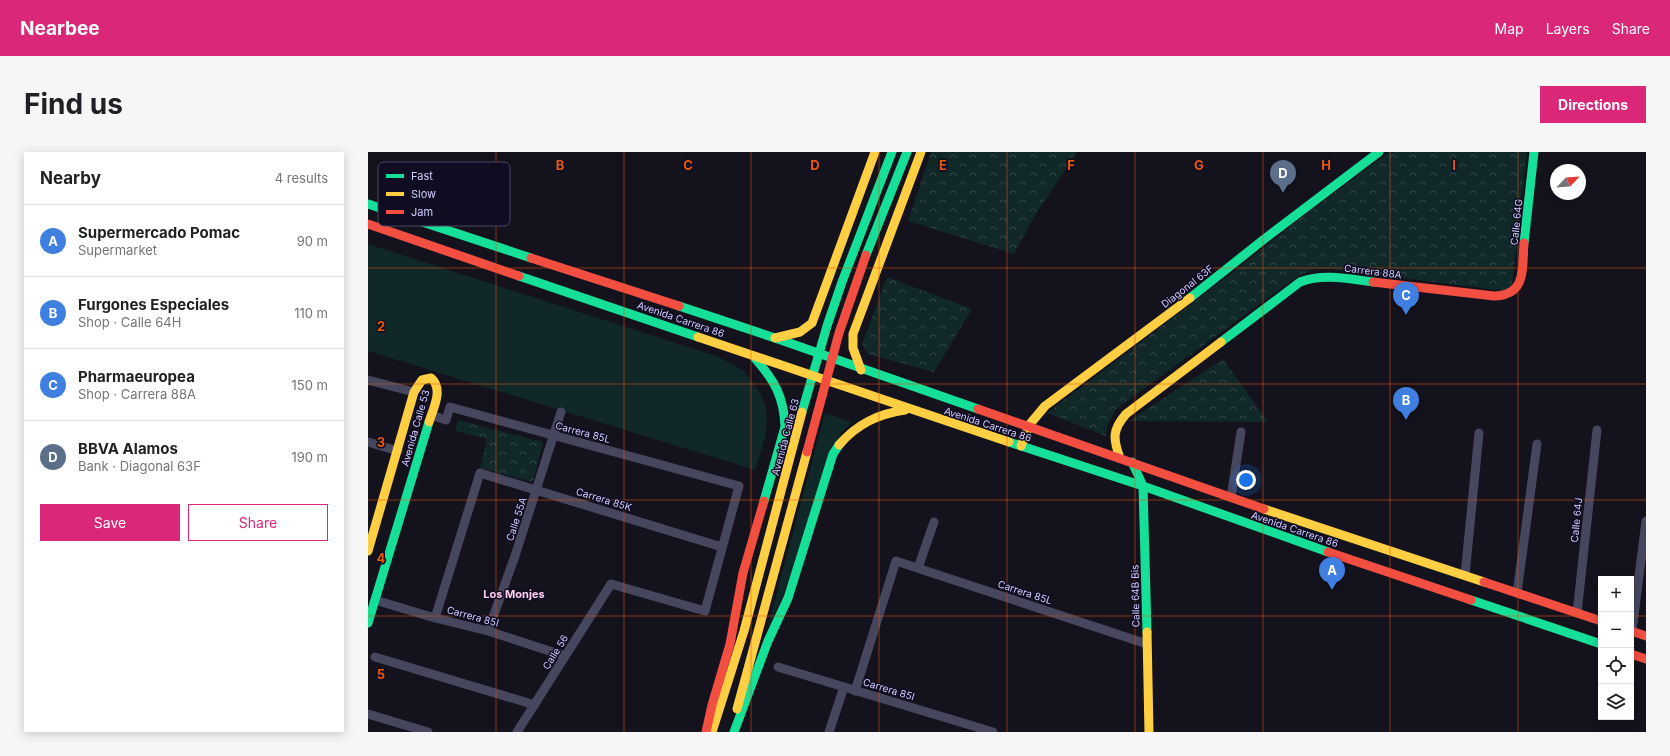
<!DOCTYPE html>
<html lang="en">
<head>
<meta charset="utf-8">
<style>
	:root { --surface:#fff; --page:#f6f6f6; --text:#202124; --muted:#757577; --line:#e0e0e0; --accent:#db2777 }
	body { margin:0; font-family:Inter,sans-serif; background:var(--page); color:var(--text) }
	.controls { position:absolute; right:12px; bottom:12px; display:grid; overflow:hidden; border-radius:0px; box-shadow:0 2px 10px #0003 }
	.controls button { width:36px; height:36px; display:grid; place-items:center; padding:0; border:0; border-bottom:1px solid var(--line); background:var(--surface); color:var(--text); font:20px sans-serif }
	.compass { position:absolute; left:1182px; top:12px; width:36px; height:36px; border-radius:50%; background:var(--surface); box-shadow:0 2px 10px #0003; rotate:65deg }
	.you { position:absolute; left:878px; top:328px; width:14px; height:14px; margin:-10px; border:3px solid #fff; border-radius:50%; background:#1a73e8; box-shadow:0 0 0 6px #1a73e833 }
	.badge { display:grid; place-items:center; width:26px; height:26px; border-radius:50%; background:var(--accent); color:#fff; font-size:13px; font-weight:700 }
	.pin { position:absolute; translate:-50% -33px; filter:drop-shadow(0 1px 2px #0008) }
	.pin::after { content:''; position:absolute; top:21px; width:14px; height:12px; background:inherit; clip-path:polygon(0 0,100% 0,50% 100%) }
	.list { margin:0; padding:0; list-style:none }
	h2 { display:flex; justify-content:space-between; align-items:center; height:52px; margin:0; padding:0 16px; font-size:17px }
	h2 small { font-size:13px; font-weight:400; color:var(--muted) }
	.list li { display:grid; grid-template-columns:26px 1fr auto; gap:12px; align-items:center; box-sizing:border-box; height:72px; padding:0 16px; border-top:1px solid var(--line) }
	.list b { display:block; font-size:15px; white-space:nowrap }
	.list p { margin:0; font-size:13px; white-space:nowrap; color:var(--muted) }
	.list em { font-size:13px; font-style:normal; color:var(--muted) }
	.actions { display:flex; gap:8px; padding:12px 16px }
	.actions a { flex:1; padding:9px 0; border:1px solid var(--accent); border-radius:0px; text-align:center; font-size:14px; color:var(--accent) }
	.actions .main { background:var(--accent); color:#fff }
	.icon { flex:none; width:22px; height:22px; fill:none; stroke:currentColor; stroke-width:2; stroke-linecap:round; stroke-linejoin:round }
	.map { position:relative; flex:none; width:1278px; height:580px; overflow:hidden; border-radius:0px }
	header { display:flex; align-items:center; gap:24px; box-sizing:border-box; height:56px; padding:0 20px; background:var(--accent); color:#fff }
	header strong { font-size:19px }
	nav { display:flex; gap:22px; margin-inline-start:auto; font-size:14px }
	.intro { display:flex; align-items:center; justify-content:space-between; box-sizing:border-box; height:96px; padding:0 24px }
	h1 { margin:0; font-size:28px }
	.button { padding:10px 18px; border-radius:0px; background:var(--accent); color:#fff; font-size:14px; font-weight:700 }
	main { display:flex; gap:24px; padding:0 24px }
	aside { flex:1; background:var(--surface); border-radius:0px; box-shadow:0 2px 10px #0003 }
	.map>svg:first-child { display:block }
	.green { fill:#102828 }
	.park { fill:url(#park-crowns) }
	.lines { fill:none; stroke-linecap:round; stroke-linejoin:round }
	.street { stroke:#46465e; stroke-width:9 }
	.fast { stroke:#16e098; stroke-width:9 }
	.slow { stroke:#ffcf43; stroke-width:9 }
	.jam { stroke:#f24e42; stroke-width:9 }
	.grid { fill:none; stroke:#e8590c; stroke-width:1; stroke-opacity:0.55 }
	.labels { text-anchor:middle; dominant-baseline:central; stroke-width:3; stroke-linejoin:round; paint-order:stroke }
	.street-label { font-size:10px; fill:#d2cdff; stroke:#100d22 }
	.neighbourhood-label { font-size:11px; font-weight:bold; fill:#ffcfee; stroke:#100d22 }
	.key { fill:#100d22; stroke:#4a4764; stroke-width:1 }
	.key-label { font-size:11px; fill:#d2cdff }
	.grid-label { font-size:13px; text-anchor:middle; font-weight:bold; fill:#e8590c; stroke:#100d22; stroke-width:3; stroke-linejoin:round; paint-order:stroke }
</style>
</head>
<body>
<header>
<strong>Nearbee</strong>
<nav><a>Map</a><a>Layers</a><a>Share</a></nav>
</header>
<div class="intro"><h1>Find us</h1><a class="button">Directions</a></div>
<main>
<aside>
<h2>Nearby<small>4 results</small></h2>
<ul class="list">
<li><span class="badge" style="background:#3f7fe0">A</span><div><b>Supermercado Pomac</b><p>Supermarket</p></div><em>90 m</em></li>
<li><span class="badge" style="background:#3f7fe0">B</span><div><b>Furgones Especiales</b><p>Shop · Calle 64H</p></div><em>110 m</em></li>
<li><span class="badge" style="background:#3f7fe0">C</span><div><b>Pharmaeuropea</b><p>Shop · Carrera 88A</p></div><em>150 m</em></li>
<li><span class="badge" style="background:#5c6f8a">D</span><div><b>BBVA Alamos</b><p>Bank · Diagonal 63F</p></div><em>190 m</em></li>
</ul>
<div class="actions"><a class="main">Save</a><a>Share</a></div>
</aside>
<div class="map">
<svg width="1278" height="580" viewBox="0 0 1278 580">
	<defs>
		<pattern id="park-crowns" width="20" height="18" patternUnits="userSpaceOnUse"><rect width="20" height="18" fill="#102828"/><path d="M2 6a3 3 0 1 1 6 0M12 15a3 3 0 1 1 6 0" fill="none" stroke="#324648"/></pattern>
	</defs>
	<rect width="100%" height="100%" fill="#14121d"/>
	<path class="green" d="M0 92 348 204C356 208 365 212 373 217 378 221 383 227 387 233 408 262 397 286 387 318L0 199Z
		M457 261 484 270 473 281 413 448 399 477Z"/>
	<path class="park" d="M563 0H709L668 62 646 102 540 69Z
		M1021 0H1159L1144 133 1137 139 963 117H947L930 124 747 258 739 274 738 284 679 261 860 124 930 68Z
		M519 125 604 157 566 220 500 202 494 192Z
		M855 207 900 270 761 269Z
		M90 268 175 290 165 330 112 316 119 287 87 279Z"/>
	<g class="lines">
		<path class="street" d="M0 228 46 240
			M63 263 78 268 82 255 371 334 337 459 243 432 149 580
			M0 290 30 299
			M863 345 873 280
			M550 416 566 370
			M1097 423 1111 281
			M1149 441 1169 292
			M7 448 67 466 120 479 197 504
			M1209 461 1229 278
			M67 466 112 321 354 395
			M120 479 147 404 193 260
			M1264 479 1278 369
			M7 505 167 553
			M410 515 625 580
			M487 539 528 409 779 492
			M0 562 60 580
			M461 580 476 535"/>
		<path class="fast" d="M0 52 163 106
			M1156 91 1166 0
			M498 103 539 0
			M151 124 330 185
			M822 146 895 88 1011 0
			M311 154 407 186 610 257
			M853 190 932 130C956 121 981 127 1005 130
			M386 205C406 228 416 244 417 275L396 349
			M434 260 459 174 474 130 524 0
			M641 290 775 334 960 400
			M764 310 775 334 779 480
			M1103 448 1233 492
			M0 471 61 270
			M366 580 400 489 420 446 465 302 471 293"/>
		<path class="slow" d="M330 185 641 290
			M407 186 432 180 444 171 507 0
			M493 218 485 196V182L553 0
			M471 293C489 272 510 262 537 258
			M653 294 662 272 677 254 822 146
			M752 306C745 287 744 278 758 262L853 190
			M896 357 1116 430
			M0 399 46 240 54 228 63 226C76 237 65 257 61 270
			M779 480 781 580
			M369 557 439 300
			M344 580 376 479 434 260"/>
		<path class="jam" d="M0 72 151 124
			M163 106 311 154
			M1005 130 1126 144C1159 143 1154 116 1156 91
			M610 257 896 357
			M439 300 471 181 498 103
			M960 400 1103 448
			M1116 430 1233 469
			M1263 479 1278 484
			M1263 502 1278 507
			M338 580 344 553 362 492 375 421 396 349"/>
	</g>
	<path class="grid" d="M128 0V580M256 0V580M383 0V580M511 0V580M639 0V580M767 0V580M895 0V580M1022 0V580M1150 0V580M0 116H1278M0 232H1278M0 348H1278M0 464H1233M1263 464H1278"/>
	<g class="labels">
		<g class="street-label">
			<text transform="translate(1148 70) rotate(-84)">Calle 64G</text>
			<text transform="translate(1005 119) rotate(7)">Carrera 88A</text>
			<text transform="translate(819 134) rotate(-38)">Diagonal 63F</text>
			<text transform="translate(313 167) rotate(19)">Avenida Carrera 86</text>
			<text transform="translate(620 272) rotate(18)">Avenida Carrera 86</text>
			<text transform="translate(47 276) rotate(-74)">Avenida Calle 53</text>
			<text transform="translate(215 280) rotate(15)">Carrera 85L</text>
			<text transform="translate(417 285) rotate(-75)">Avenida Calle 63</text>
			<text transform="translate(236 347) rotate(17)">Carrera 85K</text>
			<text transform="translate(148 367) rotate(-72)">Calle 55A</text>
			<text transform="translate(1208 368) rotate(-84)">Calle 64J</text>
			<text transform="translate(927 377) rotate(19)">Avenida Carrera 86</text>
			<text transform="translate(657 440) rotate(18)">Carrera 85L</text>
			<text transform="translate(767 444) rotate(-91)">Calle 64B Bis</text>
			<text transform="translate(105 464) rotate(15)">Carrera 85I</text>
			<text transform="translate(187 500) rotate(-58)">Calle 56</text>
			<text transform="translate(521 537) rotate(17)">Carrera 85I</text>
		</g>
		<g class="neighbourhood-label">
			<text x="146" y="442">Los Monjes</text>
		</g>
	</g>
	<rect x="10" y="10" width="132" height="64" rx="6" class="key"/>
	<rect x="18" y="22" width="18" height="4" fill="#16e098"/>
	<rect x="18" y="40" width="18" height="4" fill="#ffcf43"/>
	<rect x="18" y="58" width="18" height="4" fill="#f24e42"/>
	<g class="key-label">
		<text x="43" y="28">Fast</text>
		<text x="43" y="46">Slow</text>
		<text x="43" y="64">Jam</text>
	</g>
	<g class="grid-label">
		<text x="192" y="18">B</text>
		<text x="320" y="18">C</text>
		<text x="447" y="18">D</text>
		<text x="575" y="18">E</text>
		<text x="703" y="18">F</text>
		<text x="831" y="18">G</text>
		<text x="958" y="18">H</text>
		<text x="1086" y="18">I</text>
		<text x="13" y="179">2</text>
		<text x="13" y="295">3</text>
		<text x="13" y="411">4</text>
		<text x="13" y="527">5</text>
	</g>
</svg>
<div class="controls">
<button>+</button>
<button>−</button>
<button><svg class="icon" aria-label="locate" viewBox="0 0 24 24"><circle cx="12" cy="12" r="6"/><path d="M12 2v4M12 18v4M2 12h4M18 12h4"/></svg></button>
<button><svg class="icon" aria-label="layers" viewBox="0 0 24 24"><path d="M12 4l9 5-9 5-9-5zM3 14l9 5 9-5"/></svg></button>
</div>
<svg class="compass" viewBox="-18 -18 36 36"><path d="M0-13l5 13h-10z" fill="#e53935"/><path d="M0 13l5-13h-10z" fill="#757577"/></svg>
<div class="you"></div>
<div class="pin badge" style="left:964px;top:438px;background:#3f7fe0">A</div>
<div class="pin badge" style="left:1038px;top:268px;background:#3f7fe0">B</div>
<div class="pin badge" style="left:1038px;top:163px;background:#3f7fe0">C</div>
<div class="pin badge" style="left:915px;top:41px;background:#5c6f8a">D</div>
</div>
</main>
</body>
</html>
